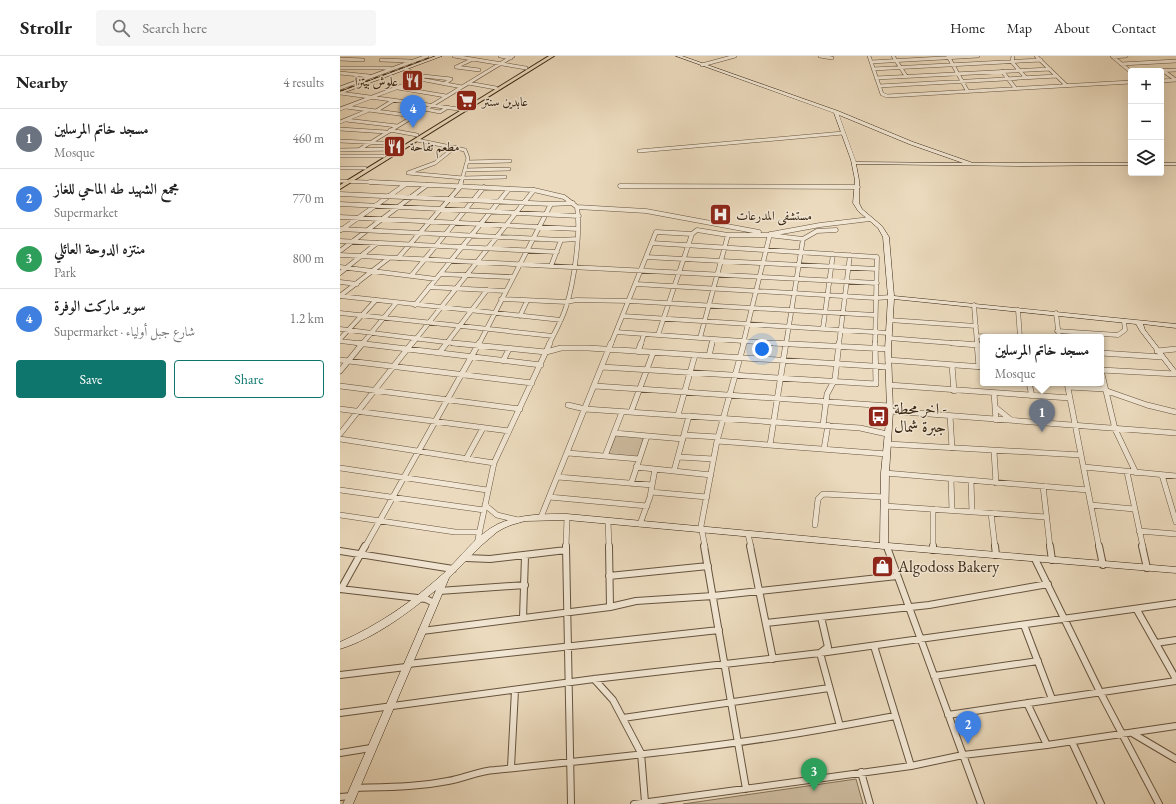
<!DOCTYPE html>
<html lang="en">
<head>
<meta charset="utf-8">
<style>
	:root { --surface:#fff; --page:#f6f6f6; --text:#222; --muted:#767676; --line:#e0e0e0; --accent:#0f766e }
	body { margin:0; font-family:"EB Garamond",Amiri,serif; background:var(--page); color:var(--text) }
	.controls { position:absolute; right:12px; top:12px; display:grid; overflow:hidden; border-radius:4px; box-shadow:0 4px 16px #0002 }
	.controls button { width:36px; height:36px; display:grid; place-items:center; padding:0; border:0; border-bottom:1px solid var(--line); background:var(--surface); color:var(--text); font:20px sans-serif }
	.you { position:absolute; left:422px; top:293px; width:14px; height:14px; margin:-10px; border:3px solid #fff; border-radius:50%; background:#1a73e8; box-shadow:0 0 0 6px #1a73e833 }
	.badge { display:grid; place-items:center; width:26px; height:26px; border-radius:50%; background:var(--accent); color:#fff; font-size:13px; font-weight:700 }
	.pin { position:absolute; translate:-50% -33px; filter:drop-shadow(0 1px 2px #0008) }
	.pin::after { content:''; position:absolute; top:21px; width:14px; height:12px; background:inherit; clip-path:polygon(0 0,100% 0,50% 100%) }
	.popup { position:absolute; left:640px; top:278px; width:124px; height:52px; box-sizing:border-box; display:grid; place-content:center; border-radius:4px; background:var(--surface); filter:drop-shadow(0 1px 3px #0005); font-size:13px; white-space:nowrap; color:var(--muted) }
	.popup b { font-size:15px; color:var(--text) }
	.popup::after { content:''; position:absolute; left:50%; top:100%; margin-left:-8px; border:8px solid transparent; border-top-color:var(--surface) }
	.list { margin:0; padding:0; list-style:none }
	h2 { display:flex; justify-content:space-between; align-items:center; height:52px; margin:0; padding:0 16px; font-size:17px }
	h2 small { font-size:13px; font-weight:400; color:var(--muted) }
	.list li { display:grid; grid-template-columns:26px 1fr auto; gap:12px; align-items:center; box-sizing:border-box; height:60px; padding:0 16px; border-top:1px solid var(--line) }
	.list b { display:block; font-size:15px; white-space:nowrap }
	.list p { margin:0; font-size:13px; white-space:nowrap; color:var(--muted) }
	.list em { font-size:13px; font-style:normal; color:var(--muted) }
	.actions { display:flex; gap:8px; padding:12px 16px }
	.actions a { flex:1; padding:9px 0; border:1px solid var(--accent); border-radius:4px; text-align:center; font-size:14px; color:var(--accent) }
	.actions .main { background:var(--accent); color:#fff }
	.icon { flex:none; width:22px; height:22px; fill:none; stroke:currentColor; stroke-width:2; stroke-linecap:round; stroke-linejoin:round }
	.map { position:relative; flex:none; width:836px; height:748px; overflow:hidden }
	header { display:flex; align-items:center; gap:24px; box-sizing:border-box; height:56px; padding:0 20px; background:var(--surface); border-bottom:1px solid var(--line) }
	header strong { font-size:19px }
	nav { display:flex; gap:22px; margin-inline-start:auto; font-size:14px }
	.search { width:280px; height:36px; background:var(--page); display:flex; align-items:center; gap:10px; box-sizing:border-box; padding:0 14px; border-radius:4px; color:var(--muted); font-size:15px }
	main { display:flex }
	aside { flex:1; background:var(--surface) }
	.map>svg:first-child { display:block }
	.green { fill:#cdbca0; stroke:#84725a }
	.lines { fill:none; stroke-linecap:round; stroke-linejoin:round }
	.street-far3-casing { stroke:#66543e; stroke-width:4 }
	.street-far2-casing { stroke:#66543e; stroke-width:5 }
	.street-far1-casing { stroke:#66543e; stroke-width:6 }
	.street-casing { stroke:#66543e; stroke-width:8 }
	.secondary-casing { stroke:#3a2714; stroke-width:1 }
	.primary-casing { stroke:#3a2714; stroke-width:2 }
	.street-far3 { stroke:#f2e7d4; stroke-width:3 }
	.street-far2 { stroke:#f2e7d4; stroke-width:4 }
	.street-far1 { stroke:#f2e7d4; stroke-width:5 }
	.street { stroke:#f2e7d4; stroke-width:6 }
	.secondary { fill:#f2e7d4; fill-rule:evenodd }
	.primary { fill:#ebdabd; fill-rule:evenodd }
	.rail { stroke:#3a2714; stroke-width:1; stroke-dasharray:4.5 4.5; stroke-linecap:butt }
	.labels { text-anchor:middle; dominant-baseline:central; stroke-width:3; stroke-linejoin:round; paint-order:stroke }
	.far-poi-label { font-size:13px; fill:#3a2714; stroke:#f2e7d4; text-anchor:start }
	.poi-label { font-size:16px; fill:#3a2714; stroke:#f2e7d4; text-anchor:start }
</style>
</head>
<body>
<header>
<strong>Strollr</strong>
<div class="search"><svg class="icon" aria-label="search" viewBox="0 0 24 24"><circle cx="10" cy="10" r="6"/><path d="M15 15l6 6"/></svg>Search here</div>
<nav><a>Home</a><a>Map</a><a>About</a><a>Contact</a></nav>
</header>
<main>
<aside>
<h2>Nearby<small>4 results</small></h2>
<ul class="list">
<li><span class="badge" style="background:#6b7280">1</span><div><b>مسجد خاتم المرسلين</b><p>Mosque</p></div><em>460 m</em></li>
<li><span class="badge" style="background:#3f7fe0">2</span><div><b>مجمع الشهيد طه الماحي للغاز</b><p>Supermarket</p></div><em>770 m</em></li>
<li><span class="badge" style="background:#2e9e5b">3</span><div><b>منتزه الدوحة العائلي</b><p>Park</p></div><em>800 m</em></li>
<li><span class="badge" style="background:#3f7fe0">4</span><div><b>سوبر ماركت الوفرة</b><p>Supermarket · شارع جبل أولياء</p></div><em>1.2 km</em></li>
</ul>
<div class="actions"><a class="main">Save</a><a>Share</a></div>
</aside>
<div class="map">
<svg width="836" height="748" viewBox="0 0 836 748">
	<rect width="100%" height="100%" fill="#ebdabd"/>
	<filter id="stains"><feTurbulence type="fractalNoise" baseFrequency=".005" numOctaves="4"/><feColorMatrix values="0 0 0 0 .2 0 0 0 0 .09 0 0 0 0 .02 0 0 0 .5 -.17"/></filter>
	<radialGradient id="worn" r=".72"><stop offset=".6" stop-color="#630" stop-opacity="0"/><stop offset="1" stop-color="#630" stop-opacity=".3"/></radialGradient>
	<path class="green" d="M276 379 304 381 298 401 268 399Z
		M516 723 523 748H343Z"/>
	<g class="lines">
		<defs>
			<path id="street-far3" d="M114 0 186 12
				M160 0 171 2
				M480 0 492 2
				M529 0 542 38 547 40 791 26
				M553 0 566 20
				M608 0 628 36
				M673 0 672 6 686 22
				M696 0 727 30
				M772 0 791 16
				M773 1 786 0
				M0 3 23 4
				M41 4 70 5
				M531 6 638 0
				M781 8 836 5
				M362 9 395 0
				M116 11 139 14
				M116 11 131 4
				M0 12H50
				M66 13 83 22
				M533 13 701 4
				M822 14 836 24
				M662 15 676 33
				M810 15 836 14
				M0 17 29 20
				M83 20 111 23 104 28
				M536 22 710 13
				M821 25 836 24
				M128 27 156 32
				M539 30 717 20
				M0 32 87 0
				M58 32 106 40
				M0 37 126 54
				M6 51 74 60
				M0 53 80 23 122 31
				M85 53 100 56 108 51
				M36 55 54 44
				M6 64 57 70
				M0 66 27 55
				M0 73 46 76
				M50 74 77 79
				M77 84 125 94 128 102 121 127
				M0 85 63 88
				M20 93 173 0
				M0 94 54 93
				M299 95 503 77
				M0 100H44
				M127 106 170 105
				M0 112H25
				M125 114 169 113
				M68 117 123 122 165 121
				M68 117 95 107 115 91
				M0 125 52 127"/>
			<path id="street-far2" d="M30 126 194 134 224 141 237 151C241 176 234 227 226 251 222 264 215 276 209 288
				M280 130 518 131
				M0 138 211 148 233 147
				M0 148 239 160
				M237 151 306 155 419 176
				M0 161 238 173
				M0 173 221 184
				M1 174 66 128
				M431 178 480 169 530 163
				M0 185 217 196
				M312 187 537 201 535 288
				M0 195 87 129
				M0 199 537 227
				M306 201 537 213
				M58 202 120 131 121 126
				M211 210 221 184 237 183
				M0 211 96 223
				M0 217 37 187
				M100 218 173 221
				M71 220 144 131
				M0 226 17 228
				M296 228 536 242 551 241
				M89 231 166 235
				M0 240 221 264
				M0 240 49 202
				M161 243 227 246 236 244 290 245 535 259
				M75 249 169 133
				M634 249 637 288
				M678 254 680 281
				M0 257 213 280
				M716 257 719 281
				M180 260 187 245
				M283 260 549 277
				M549 264 636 270
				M483 272 493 198
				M0 273 121 288
				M717 275 778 279 785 274 784 265
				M276 276 447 288
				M318 279 352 178
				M637 280 656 281
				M360 282 388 179
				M548 282 625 288
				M0 283 36 244
				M0 285 25 288
				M22 288 56 247
				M72 288 194 134
				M106 288 147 234
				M139 288 211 148
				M271 288 316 176 352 178 357 174 388 179H428L463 183 477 175 496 174
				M301 288 304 278
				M372 288 373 283
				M403 288 430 178
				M446 288 463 183
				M499 288 510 199"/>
			<path id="street-far1" d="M17 287 201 309
				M113 287 206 296 221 292H248L548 311
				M433 287 548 293
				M613 287 638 289
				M637 287 639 311
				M817 295 836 293
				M298 296 301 287
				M99 297 107 287
				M761 297 822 301
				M369 300 372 287
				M0 304 192 327
				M548 304 643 311
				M163 305 169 293
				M612 309 614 335
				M262 311 536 328 535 287
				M761 314 775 373 796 417
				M761 314 836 318
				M0 315 23 287
				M689 327 692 340
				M727 327 759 491
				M549 329 730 342
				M0 330 180 353
				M255 330 549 350
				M728 331 765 333
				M767 335 807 349 836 356
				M654 337 656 364
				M228 349 245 353 520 372 547 378
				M655 351 671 364
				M0 353 169 375
				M550 355 836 377
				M291 356 313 297
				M338 359 355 299
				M610 360 612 392
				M483 369 487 338 495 323 499 287
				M274 377 343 383
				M0 378 72 287
				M344 379 378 381
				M0 383 154 407
				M377 385 547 398
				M548 388 741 399
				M430 389 446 287
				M484 393 488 369
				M654 395 656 427
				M228 397 299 403
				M265 400 282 356
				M339 401 373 403
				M126 403 143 372
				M296 411 371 419
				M744 411 836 420
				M0 412 147 434
				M334 415 349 360
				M787 416 803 491
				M545 417 748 434
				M822 419 836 466
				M218 421 312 429
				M611 423 612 454
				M631 425 632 456
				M291 428 307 380
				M703 430 710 491
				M0 434 144 454
				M311 436 367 441
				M209 441 307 450
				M145 449 157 459 178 464
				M751 449 794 453
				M545 450 706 461
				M593 453V491
				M651 457 655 491
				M0 459 115 476H140
				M201 461 271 287
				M268 465 269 491
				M300 468 310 441 315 413
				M475 469 478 443 483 438 545 441
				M799 475 836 478
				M408 478 411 491
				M137 488 154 407 210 287
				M25 491 139 287
				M226 491 227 461
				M365 491 361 470 377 385 404 287"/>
			<path id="street" d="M226 490 231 748
				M269 490 270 551
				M364 490 406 733
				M410 490 433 603
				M593 490V494
				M655 490 656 499
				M710 490 712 504
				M759 490 763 509
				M802 490 807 512
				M547 491 641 748
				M0 495 113 513
				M126 502 150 503 226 494
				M695 503 760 636 819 748
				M269 520 368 510
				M0 533 86 543 94 547
				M1 533 25 490
				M99 535 185 529
				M797 554 836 623
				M481 561 488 591 480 597 500 670 555 660
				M183 562 185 500
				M426 567 589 549 708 528
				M684 569 712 643
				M82 575 270 551 296 545 373 540 557 520
				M816 587 836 584
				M534 590 571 710
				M68 608 379 574
				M0 619 66 611
				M594 620 698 605
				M254 623 273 644 301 697 305 746
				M687 647 707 689
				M0 657 254 623 480 597 836 547
				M608 659 836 625
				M283 662 489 632
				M792 677 836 703
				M732 686 761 748
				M0 697 31 692
				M171 711 175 634
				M521 716 530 748
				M15 732C46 731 78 731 108 725 124 722 139 715 155 714 270 702 386 691 500 670
				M0 741 12 740
				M294 748 571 710 623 699 707 689 836 670"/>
			<path id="secondary" d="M96 0H102L0 38V36Z
				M336 0H342L498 55 573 86 633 107H791V109L684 110 516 108 519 124V147L522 153 542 170 549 181 554 240 836 268V272L803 268 805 274 836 314V320L834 319 800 275 796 268 554 243 551 293 553 355 549 417 548 487 836 511V517L544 493 227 464 185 465 171 469 164 472 157 476 143 488 109 522 13 748H3L96 534C68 557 35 582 0 593V586C39 569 73 545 104 517 121 501 136 479 158 468 179 458 204 458 227 458L540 487 541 417 547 355 545 293 548 241 543 181 538 172 518 155 513 147 515 124 511 104 494 57ZM499 59 569 88 623 107 516 106Z
				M821 107H836V109H821Z"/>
			<path id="primary" d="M209 0H214L0 133V129Z"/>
		</defs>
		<use href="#street-far3" class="street-far3-casing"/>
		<use href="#street-far2" class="street-far2-casing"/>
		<use href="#street-far1" class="street-far1-casing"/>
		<use href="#street" class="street-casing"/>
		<use href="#secondary" class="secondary-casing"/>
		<use href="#primary" class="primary-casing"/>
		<use href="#street-far3" class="street-far3"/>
		<use href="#street-far2" class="street-far2"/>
		<use href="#street-far1" class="street-far1"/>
		<use href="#street" class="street"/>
		<use href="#secondary" class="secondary"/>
		<use href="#primary" class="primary"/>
		<path class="rail" d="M0 35 94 0"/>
	</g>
	<defs>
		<symbol id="restaurant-square" viewBox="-11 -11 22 22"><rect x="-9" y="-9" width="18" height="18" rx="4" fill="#8f2418" stroke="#f2e7d4"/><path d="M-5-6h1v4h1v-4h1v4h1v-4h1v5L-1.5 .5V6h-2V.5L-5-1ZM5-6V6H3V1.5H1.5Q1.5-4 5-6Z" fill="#fff"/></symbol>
		<symbol id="supermarket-square" viewBox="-11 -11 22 22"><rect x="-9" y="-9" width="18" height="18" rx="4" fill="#8f2418" stroke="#f2e7d4"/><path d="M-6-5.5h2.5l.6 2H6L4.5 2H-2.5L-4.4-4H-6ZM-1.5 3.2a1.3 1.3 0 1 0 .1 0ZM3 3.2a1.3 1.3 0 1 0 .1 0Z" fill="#fff"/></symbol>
		<symbol id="hospital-square" viewBox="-11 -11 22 22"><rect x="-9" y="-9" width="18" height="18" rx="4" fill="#8f2418" stroke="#f2e7d4"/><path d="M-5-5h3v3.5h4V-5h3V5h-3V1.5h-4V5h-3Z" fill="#fff"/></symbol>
		<symbol id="bus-square" viewBox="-11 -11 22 22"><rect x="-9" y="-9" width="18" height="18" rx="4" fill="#8f2418" stroke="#f2e7d4"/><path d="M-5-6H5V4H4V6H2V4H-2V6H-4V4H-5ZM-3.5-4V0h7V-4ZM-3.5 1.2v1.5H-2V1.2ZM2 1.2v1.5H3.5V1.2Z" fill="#fff"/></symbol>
		<symbol id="shop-square" viewBox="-11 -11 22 22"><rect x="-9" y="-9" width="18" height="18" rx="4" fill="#8f2418" stroke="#f2e7d4"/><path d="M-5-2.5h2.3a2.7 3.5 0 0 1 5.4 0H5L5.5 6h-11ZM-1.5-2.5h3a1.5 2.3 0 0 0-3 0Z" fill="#fff"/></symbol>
	</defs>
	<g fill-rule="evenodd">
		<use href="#restaurant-square" x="60" y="12" width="25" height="25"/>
		<use href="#supermarket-square" x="114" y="32" width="25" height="25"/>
		<use href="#restaurant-square" x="42" y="78" width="25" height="25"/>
		<use href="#hospital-square" x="368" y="146" width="25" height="25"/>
		<use href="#bus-square" x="526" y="348" width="25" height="25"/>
		<use href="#shop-square" x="530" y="498" width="25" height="25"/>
	</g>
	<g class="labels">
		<g class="far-poi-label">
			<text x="58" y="25" text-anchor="end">علوش بيتزا</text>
			<text x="142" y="45">عابدين سنتر</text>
			<text x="70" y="90">مطعم تفاحة</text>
			<text x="396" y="159">مستشفى المدرعات</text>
		</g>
		<g class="poi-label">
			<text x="554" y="352">اخر محطة -<tspan x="554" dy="18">جبرة شمال</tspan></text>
			<text x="558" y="510">Algodoss Bakery</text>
		</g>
	</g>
	<rect width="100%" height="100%" filter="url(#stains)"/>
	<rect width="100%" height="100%" fill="url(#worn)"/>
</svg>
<div class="controls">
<button>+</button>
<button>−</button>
<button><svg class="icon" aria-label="layers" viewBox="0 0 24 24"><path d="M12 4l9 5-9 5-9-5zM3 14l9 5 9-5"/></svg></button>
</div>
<div class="you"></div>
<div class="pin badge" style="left:702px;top:376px;background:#6b7280">1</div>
<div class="popup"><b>مسجد خاتم المرسلين</b>Mosque</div>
<div class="pin badge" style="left:628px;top:688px;background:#3f7fe0">2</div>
<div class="pin badge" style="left:474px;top:735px;background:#2e9e5b">3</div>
<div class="pin badge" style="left:73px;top:72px;background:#3f7fe0">4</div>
</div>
</main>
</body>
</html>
